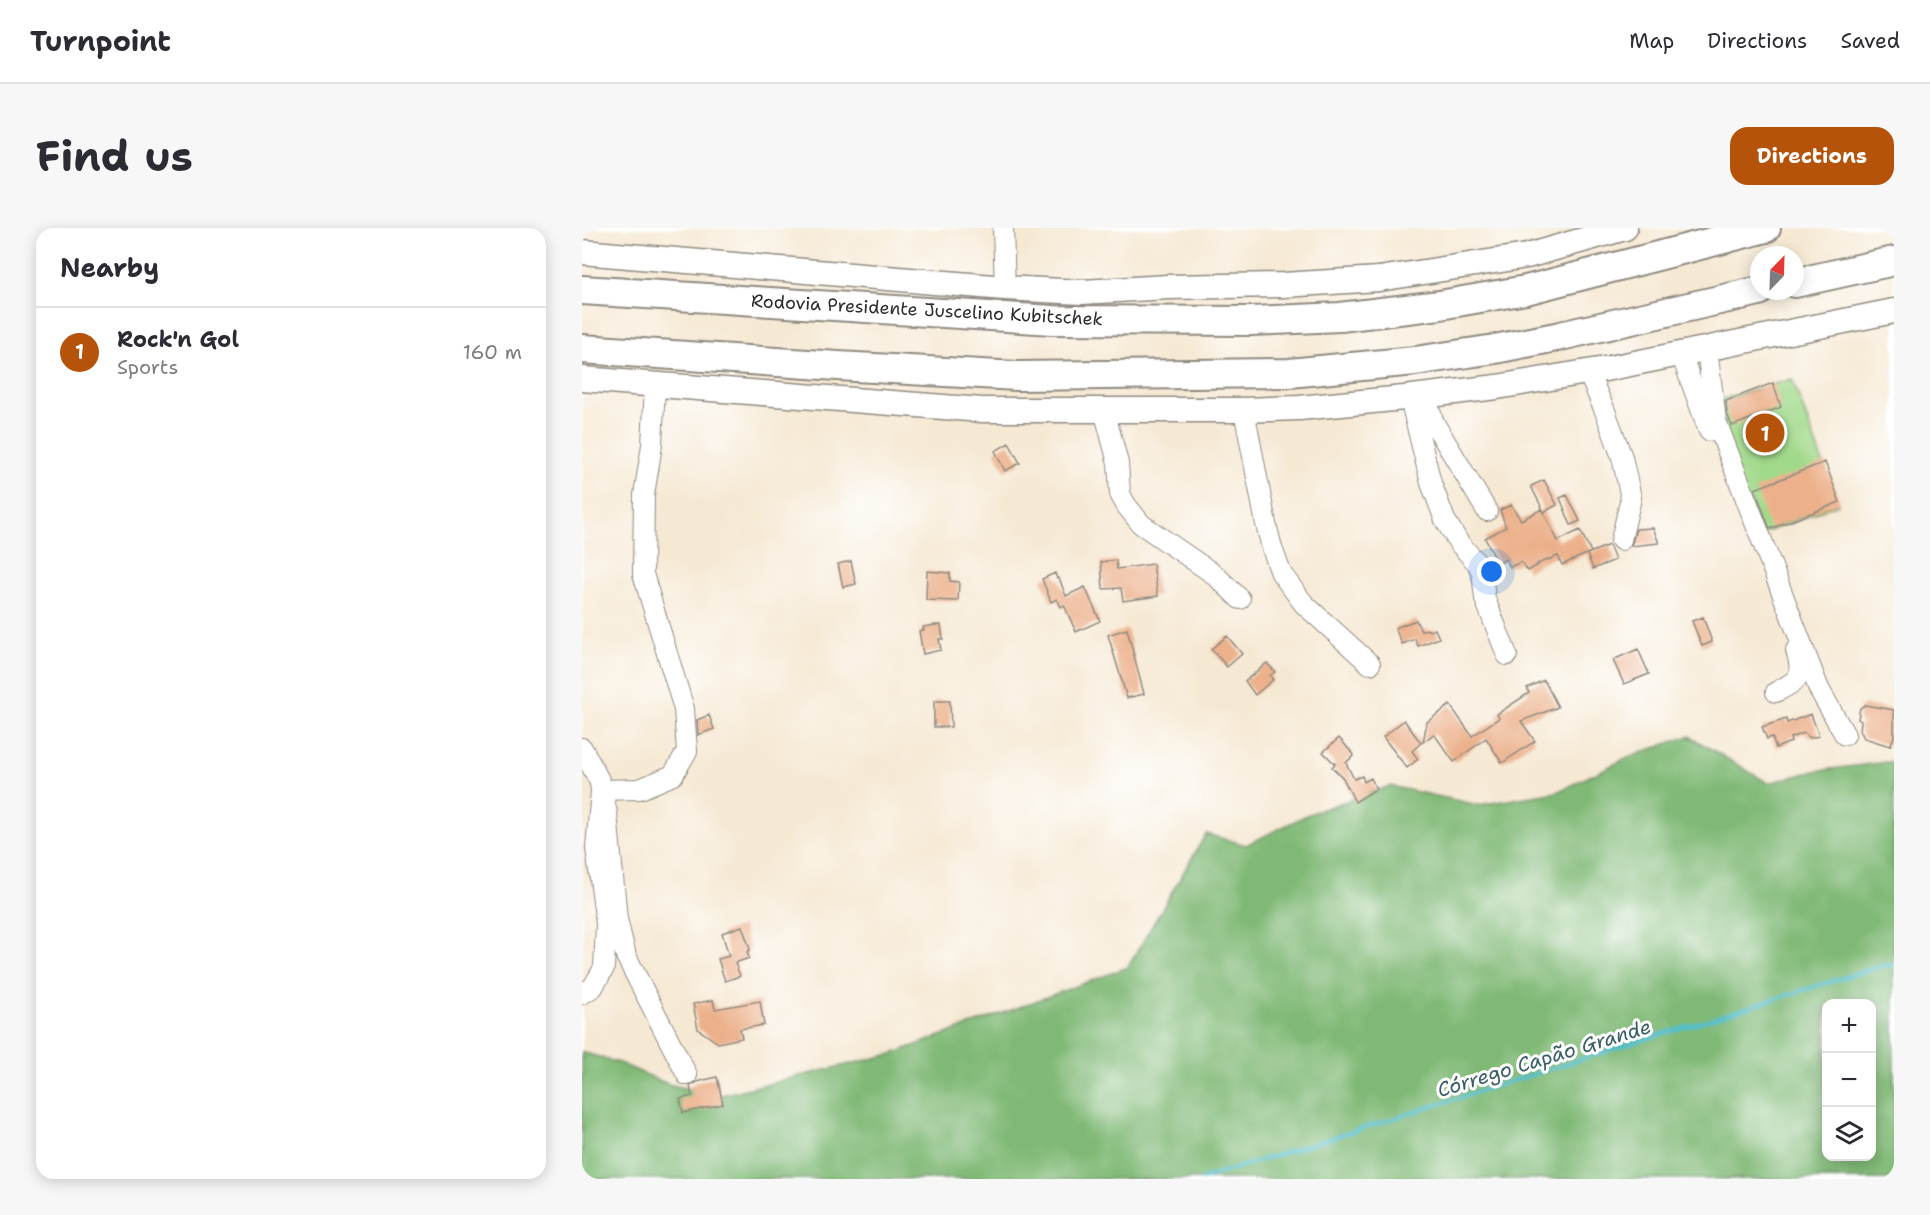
<!DOCTYPE html>
<html lang="en">
<head>
<meta charset="utf-8">
<style>
	:root { --surface:#fff; --page:#f7f7f7; --text:#2b2b33; --muted:#7c7c81; --line:#e1e1e2; --accent:#b45309 }
	body { margin:0; font-family:"Shantell Sans",sans-serif; background:var(--page); color:var(--text) }
	.controls { position:absolute; right:18px; bottom:18px; display:grid; overflow:hidden; border-radius:12px; box-shadow:0 3px 15px #0003 }
	.controls button { width:54px; height:54px; display:grid; place-items:center; padding:0; border:0; border-bottom:2px solid var(--line); background:var(--surface); color:var(--text); font:30px sans-serif }
	.compass { position:absolute; left:1168px; top:18px; width:54px; height:54px; border-radius:50%; background:var(--surface); box-shadow:0 3px 15px #0003; rotate:23deg }
	.you { position:absolute; left:910px; top:344px; width:21px; height:21px; margin:-15px; border:4px solid #fff; border-radius:50%; background:#1a73e8; box-shadow:0 0 0 9px #1a73e833 }
	.badge { display:grid; place-items:center; width:39px; height:39px; border-radius:50%; background:var(--accent); color:#fff; font-size:20px; font-weight:700 }
	.pin { position:absolute; translate:-50% -50%; border:3px solid #fff; box-shadow:0 2px 6px #0006 }
	.list { margin:0; padding:0; list-style:none }
	h2 { display:flex; justify-content:space-between; align-items:center; height:78px; margin:0; padding:0 24px; font-size:26px }
	h2 small { font-size:20px; font-weight:400; color:var(--muted) }
	.list li { display:grid; grid-template-columns:39px 1fr auto; gap:18px; align-items:center; box-sizing:border-box; height:90px; padding:0 24px; border-top:2px solid var(--line) }
	.list b { display:block; font-size:22px; white-space:nowrap }
	.list p { margin:0; font-size:20px; white-space:nowrap; color:var(--muted) }
	.list em { font-size:20px; font-style:normal; color:var(--muted) }
	.icon { flex:none; width:33px; height:33px; fill:none; stroke:currentColor; stroke-width:2; stroke-linecap:round; stroke-linejoin:round }
	.map { position:relative; flex:none; width:1312px; height:951px; overflow:hidden; border-radius:18px }
	header { display:flex; align-items:center; gap:36px; box-sizing:border-box; height:84px; padding:0 30px; background:var(--surface); border-bottom:2px solid var(--line) }
	header strong { font-size:28px }
	nav { display:flex; gap:33px; margin-inline-start:auto; font-size:21px }
	.intro { display:flex; align-items:center; justify-content:space-between; box-sizing:border-box; height:144px; padding:0 36px }
	h1 { margin:0; font-size:42px }
	.button { padding:15px 27px; border-radius:18px; background:var(--accent); color:#fff; font-size:21px; font-weight:700 }
	main { display:flex; gap:36px; padding:0 36px }
	aside { flex:1; background:var(--surface); border-radius:18px; box-shadow:0 3px 15px #0003 }
	.map>svg:first-child { display:block }
	.green { fill:#a1d98a; stroke:#66825a; stroke-width:1.5 }
	.forest { fill:#80b976; stroke:#567250; stroke-width:1.5; fill-rule:evenodd }
	.lines { fill:none; stroke-linecap:round; stroke-linejoin:round }
	.stream { stroke:#51becb; stroke-width:4 }
	.building { fill:#ecb18b }
	.minor-casing { stroke:#908a80; stroke-width:22 }
	.major-casing { stroke:#908a80; stroke-width:27 }
	.highway-casing { stroke:#908a80; stroke-width:32 }
	.minor { stroke:#fff; stroke-width:20 }
	.major { stroke:#fff; stroke-width:24 }
	.highway { stroke:#fff; stroke-width:28 }
	.labels { text-anchor:middle; dominant-baseline:central; stroke-width:6; stroke-linejoin:round; paint-order:stroke }
	.street-label { font-size:18px; fill:#2b2b2b; stroke:#fff }
	.water-label { font-size:20px; font-style:italic; fill:#385e63; stroke:#fff }
</style>
</head>
<body>
<header>
<strong>Turnpoint</strong>
<nav><a>Map</a><a>Directions</a><a>Saved</a></nav>
</header>
<div class="intro"><h1>Find us</h1><a class="button">Directions</a></div>
<main>
<aside>
<h2>Nearby<small></small></h2>
<ul class="list">
<li><span class="badge">1</span><div><b>Rock'n Gol</b><p>Sports</p></div><em>160 m</em></li>
</ul>
</aside>
<div class="map">
<svg width="1312" height="951" viewBox="0 0 1312 951">
	<rect width="100%" height="100%" fill="#fff"/>
	<filter id="ink" filterUnits="userSpaceOnUse"><feTurbulence type="fractalNoise" baseFrequency=".0167" numOctaves="2"/><feDisplacementMap in="SourceGraphic" scale="12" xChannelSelector="R" yChannelSelector="G"/><feConvolveMatrix kernelMatrix="1 2 1 2 8 2 1 2 1" color-interpolation-filters="sRGB"/></filter>
	<filter id="wash" filterUnits="userSpaceOnUse"><feTurbulence type="fractalNoise" baseFrequency=".008" numOctaves="4" result="noise"/><feDisplacementMap in="SourceGraphic" scale="24" xChannelSelector="R" yChannelSelector="G"/><feGaussianBlur stdDeviation="1.35" result="paint"/><feColorMatrix in="noise" values="0 0 0 0 0 0 0 0 0 0 0 0 0 0 0 0 0 1.4 0 .05"/><feComposite in="paint" operator="in"/></filter>
	<g filter="url(#wash)">
		<rect width="100%" height="100%" fill="#f6e9d4"/>
		<path class="green" d="M1210 151 1256 276 1177 307 1127 175Z"/>
		<path class="forest" d="M1107 508 1186 555 1233 543 1312 533V951H0V824L37 835 86 856 135 868 310 826 546 739 624 606 664 617 727 586 808 558 896 577 975 564 1049 528ZM1244 776H1290V928H1244Z"/>
		<g class="lines">
			<path class="stream" d="M620 951 1022 824 1296 739 1312 737"/>
		</g>
		<g id="blocks">
			<path class="building" d="M1191 155 1199 179 1150 198 1145 186 1144 173Z
				M427 215 438 235 423 243 413 223Z
				M1243 234 1258 274 1188 301 1173 261Z
				M962 252 975 277 962 284 949 258Z
				M985 267 998 293 989 297 978 270Z
				M929 277 939 292 960 281 976 313 998 302 1009 324 980 337 976 328 955 336 956 337 946 343 939 334 928 339 924 331 916 336 903 310 924 299 918 282Z
				M1071 300 1077 315 1049 318 1054 301Z
				M1027 317 1033 332 1011 341 1005 326Z
				M534 332 535 341 571 336 576 368 541 373 539 360 521 361 519 334Z
				M269 333 274 356 261 359 256 336Z
				M345 343 368 345V353L377 354 376 373 344 372Z
				M473 345 475 351 477 350 484 368 503 359 518 393 494 404 482 377 479 379 475 371 469 374 460 351Z
				M1121 389 1130 414 1120 418 1110 393Z
				M834 392 839 403 844 401 848 403 853 401 857 410 836 418 833 411 820 416 813 400Z
				M354 397H359L361 411H357L359 422 341 426 337 403 342 402 341 399Z
				M545 401 562 466 545 470 526 407Z
				M645 408 660 426 645 439 629 421Z
				M1056 421 1067 446 1042 456 1031 432Z
				M685 435 693 444 688 448 691 452 673 467 663 453Z
				M962 452 976 479 939 493 953 513 920 535 904 510 872 534 852 506 841 514 845 494 868 477 890 508 917 490 915 486 947 465 945 460Z
				M352 473H368L369 499H352Z
				M1283 477 1312 482V509L1308 518 1282 510 1278 502 1279 493 1276 491 1278 480Z
				M1229 486 1237 508 1228 510 1222 505 1208 510 1209 514 1194 520 1190 509 1185 511 1180 499 1204 491 1205 495Z
				M127 487 132 501 116 507 115 492Z
				M822 492 839 515 830 523 836 531 825 540 801 509Z
				M757 510 772 527 764 535 772 551 780 548 782 554 789 550 794 561 773 574 761 550 750 539 753 536 741 524Z
				M160 698 168 721 165 724 167 730 153 735 158 748 143 753 136 731 147 728 140 705Z
				M131 772 133 781 178 773 182 797 158 801 160 810 136 815 116 801 111 776Z
				M135 849 141 876 101 885 98 871 110 868 108 858 115 854Z"/>
		</g>
	</g>
	<g filter="url(#ink)">
		<use href="#blocks" fill-opacity="0" stroke="#908a80" stroke-width="1.5"/>
		<g class="lines">
			<defs>
				<path id="minor" d="M421 0 423 60
					M1125 121 1134 193 1237 461 1263 507
					M1099 126 1127 203
					M1006 144 1023 183 1040 229 1049 270 1039 312
					M843 168 852 195 905 283
					M828 170 849 255 863 292 877 315 895 335 900 344 903 371 925 427
					M522 182 536 235 538 266 544 277 559 296 633 347 658 371
					M662 182 684 296 690 320 699 345 722 376 788 436
					M1194 464C1217 452 1222 449 1214 422
					M0 520 17 552 25 585 35 691 44 728 105 847
					M0 766 11 759 22 740 24 696 14 620 19 562 58 561 91 547 105 523 102 481 61 346 62 267 70 217 73 157"/>
				<path id="major" d="M0 24 423 60 500 64 586 59 701 57 797 51 945 28 1043 0
					M0 151 400 182H659L717 180 822 170 915 159 1023 141 1312 83"/>
				<path id="highway" d="M1213 55 1312 33
					M0 62 470 92 670 93 758 89 858 77 944 62 1184 0
					M0 121 256 138 435 148 707 145 833 133 913 121 974 109 1177 63"/>
			</defs>
			<use href="#minor" class="minor-casing"/>
			<use href="#major" class="major-casing"/>
			<use href="#highway" class="highway-casing"/>
			<use href="#minor" class="minor"/>
			<use href="#major" class="major"/>
			<use href="#highway" class="highway"/>
		</g>
	</g>
	<g class="labels">
		<g class="street-label">
			<text transform="translate(345 82) rotate(3)">Rodovia Presidente Juscelino Kubitschek</text>
		</g>
		<g class="water-label">
			<text transform="translate(962 830) rotate(-17)">Córrego Capão Grande</text>
		</g>
	</g>
</svg>
<div class="controls">
<button>+</button>
<button>−</button>
<button><svg class="icon" aria-label="layers" viewBox="0 0 24 24"><path d="M12 4l9 5-9 5-9-5zM3 14l9 5 9-5"/></svg></button>
</div>
<svg class="compass" viewBox="-18 -18 36 36"><path d="M0-13l5 13h-10z" fill="#e53935"/><path d="M0 13l5-13h-10z" fill="#7c7c81"/></svg>
<div class="you"></div>
<div class="pin badge" style="left:1183px;top:205px">1</div>
</div>
</main>
</body>
</html>
